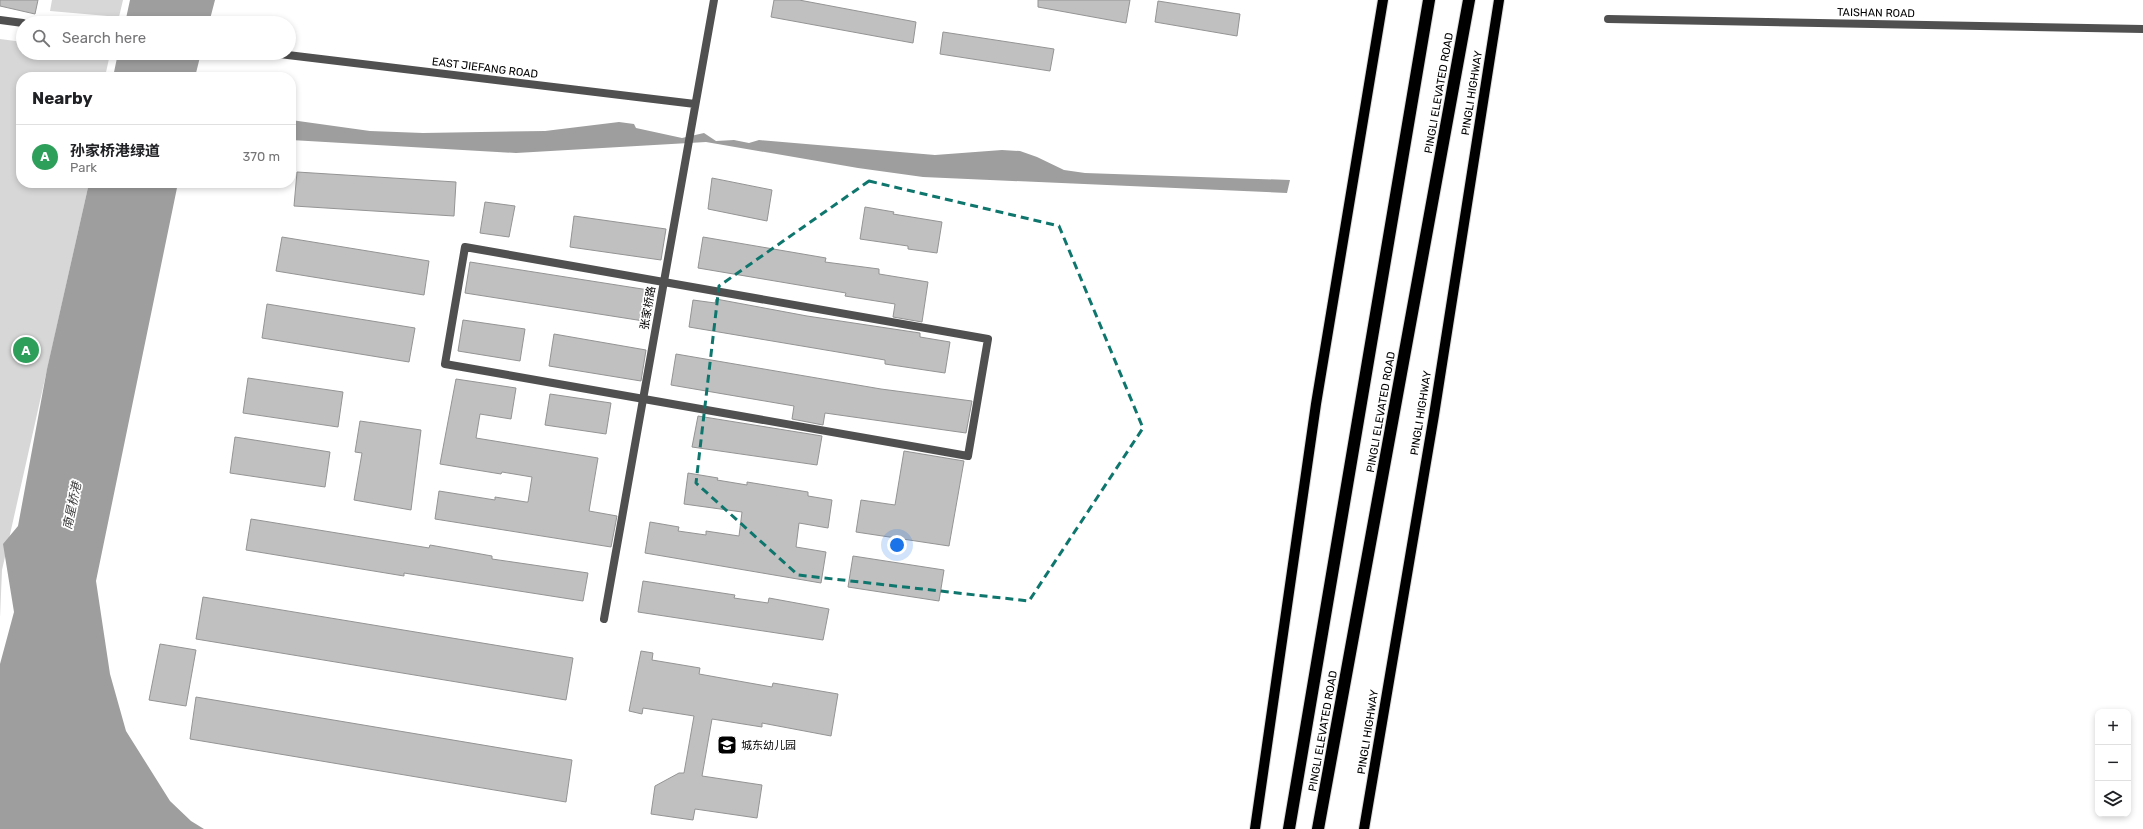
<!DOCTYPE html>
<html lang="en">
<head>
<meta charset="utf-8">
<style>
	:root { --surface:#fff; --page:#f2f2f2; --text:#202124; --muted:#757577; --line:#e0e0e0; --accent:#111827 }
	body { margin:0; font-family:Rubik,"Noto Sans SC",sans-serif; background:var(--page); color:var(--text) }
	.controls { position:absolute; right:12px; bottom:12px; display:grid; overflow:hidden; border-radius:8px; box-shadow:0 2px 6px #0003 }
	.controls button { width:36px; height:36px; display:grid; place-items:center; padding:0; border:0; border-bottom:1px solid var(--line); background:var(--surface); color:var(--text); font:20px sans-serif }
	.you { position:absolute; left:897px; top:545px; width:14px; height:14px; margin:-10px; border:3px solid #fff; border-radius:50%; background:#1a73e8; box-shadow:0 0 0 6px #1a73e833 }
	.badge { display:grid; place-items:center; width:26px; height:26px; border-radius:50%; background:var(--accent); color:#fff; font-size:13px; font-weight:700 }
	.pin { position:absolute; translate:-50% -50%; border:2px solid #fff; box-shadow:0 1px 4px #0006 }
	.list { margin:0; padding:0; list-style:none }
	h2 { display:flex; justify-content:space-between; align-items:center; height:52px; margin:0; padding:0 16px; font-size:17px }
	h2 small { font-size:13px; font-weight:400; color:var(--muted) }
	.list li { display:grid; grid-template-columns:26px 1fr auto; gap:12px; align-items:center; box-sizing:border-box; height:64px; padding:0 16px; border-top:1px solid var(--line) }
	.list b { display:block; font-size:15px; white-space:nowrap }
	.list p { margin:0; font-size:13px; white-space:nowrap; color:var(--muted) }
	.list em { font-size:13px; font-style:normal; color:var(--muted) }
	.icon { flex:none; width:22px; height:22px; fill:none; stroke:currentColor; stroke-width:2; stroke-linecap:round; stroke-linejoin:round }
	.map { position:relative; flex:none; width:2143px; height:829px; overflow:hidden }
	.search { position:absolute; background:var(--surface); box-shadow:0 2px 6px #0003; left:16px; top:16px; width:280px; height:44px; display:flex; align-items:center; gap:10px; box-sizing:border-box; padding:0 14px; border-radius:22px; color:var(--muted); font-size:15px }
	.panel { position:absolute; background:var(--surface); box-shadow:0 2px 6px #0003; left:16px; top:72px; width:280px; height:116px; border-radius:16px }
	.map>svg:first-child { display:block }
	.green { fill:#d7d7d7 }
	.water { fill:#9e9e9e }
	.building { fill:#c0c0c0; stroke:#949494 }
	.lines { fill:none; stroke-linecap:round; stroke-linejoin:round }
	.primary-casing { stroke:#dbdbdb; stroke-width:12 }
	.highway-casing { stroke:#dbdbdb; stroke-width:14 }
	.lane { stroke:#505050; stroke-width:8 }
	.street { stroke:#505050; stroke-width:8 }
	.primary { stroke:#000; stroke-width:10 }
	.highway { stroke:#000; stroke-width:12 }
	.marked { fill:none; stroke:#0f766e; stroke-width:3; stroke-dasharray:8 5; stroke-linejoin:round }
	.labels { text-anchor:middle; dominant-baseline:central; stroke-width:3.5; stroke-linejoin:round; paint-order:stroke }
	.street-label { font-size:11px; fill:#000; stroke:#fff }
	.poi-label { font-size:11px; fill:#000; stroke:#fff; text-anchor:start }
	.water-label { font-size:12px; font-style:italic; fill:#3f3f3f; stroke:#fff }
</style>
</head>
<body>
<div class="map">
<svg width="2143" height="829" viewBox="0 0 2143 829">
	<rect width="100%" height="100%" fill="#fff"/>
	<path class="green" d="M52 0H123L119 17 50 11Z
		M0 39 23 42V53L110 54 105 77H21V183H89L2 570 0 618Z"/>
	<path class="water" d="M130 0H215L209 23H125Z
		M118 53H201L195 77H113Z
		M291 120 370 131 423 133 545 131 619 122 634 124 636 128 682 138 704 133 716 141 734 140 749 143 759 140 935 155 1002 150 1020 151 1037 157 1064 170 1085 173 1290 180 1287 193 923 177 858 168 706 142 516 153 291 140Z
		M89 183H178L96 581 110 674 126 731 170 801 191 821 204 829H0V664L14 612 3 544 18 526 47 369Z"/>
	<path class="building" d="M0 0H38L35 14 0 6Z
		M774 0H799L916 22 913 43 771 17Z
		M1038 0H1130L1126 23 1038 7Z
		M1158 1 1240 14 1237 36 1155 22Z
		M943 32 1054 49 1050 71 940 54Z
		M297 172 456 182 454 216 294 206Z
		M712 178 772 190 767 221 708 209Z
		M485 202 515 206 509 237 480 233Z
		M865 207 894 212 893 214 942 222 937 253 908 249V246L860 239Z
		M574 216 666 229 661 260 570 247Z
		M282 237 429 261 424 295 276 271Z
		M703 237 826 258 825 262 879 269V274L928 282 922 322 893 317 895 304 845 296 846 293 698 268Z
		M470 262 655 291 650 322 465 293Z
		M716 299 807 316 920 333V337L950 342 945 373 885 364V360L689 327 693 300 715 303Z
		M267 304 415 328 409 362 262 338Z
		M463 320 525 329 520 361 458 351Z
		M554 334 646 350 641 381 549 366Z
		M676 354 881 389 972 401 966 433 825 413 823 425 792 419 794 406 671 385Z
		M248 378 343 392 338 427 243 413Z
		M456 379 516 388 511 419 480 414 476 438 598 458 589 511 617 516 611 547 435 519 439 491 495 500V497L526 502H528L532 477 502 472 501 474 440 464Z
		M550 394 611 403 606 434 545 425Z
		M698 416 822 436 817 465 692 447Z
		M360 421 421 430 411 510 354 500 362 453 355 452Z
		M235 437 330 452 325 487 230 473Z
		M904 451 964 461 949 546 856 532 861 500 895 505Z
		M688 473 718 478 717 480 747 485V482L808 492V496L832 500 828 528 799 523 796 547 826 552 821 583 645 553 650 522 679 527 678 531 706 535V531L739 536 742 512 684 504Z
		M251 519 429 548 430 545 492 556V559L588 573 583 601 404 573V576L246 550Z
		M853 556 944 570 939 601 848 587Z
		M643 581 735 595 734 598 768 603 769 598 829 609 823 640 638 612Z
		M203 597 573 658 566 700 196 639Z
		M160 644 196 650 186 706 149 700Z
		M641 651 653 653 652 660 700 668 699 674 772 687 773 683 838 694 831 736 762 723V727L712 719 702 776 762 785 757 818 695 809 693 820 651 814 655 786 679 773H684L694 716 643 708 642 714 629 711Z
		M196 697 572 760 566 802 190 739Z"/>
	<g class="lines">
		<defs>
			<path id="primary" d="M1255 829 1316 404 1383 0
				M1364 829 1434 415 1499 0"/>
			<path id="highway" d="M1289 829 1429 0
				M1318 829 1469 0"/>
		</defs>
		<use href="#primary" class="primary-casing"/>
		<use href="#highway" class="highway-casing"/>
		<path class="lane" d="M465 247 988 339 968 456 445 364Z"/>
		<path class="street" d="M1608 19 2143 29
			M0 20 23 23
			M271 53 695 104
			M604 619 714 0"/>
		<use href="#primary" class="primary"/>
		<use href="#highway" class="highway"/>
	</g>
	<path class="marked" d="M869 181 1059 226 1143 428 1029 601 798 575 696 483 719 286Z"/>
	<defs>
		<symbol id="school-square" viewBox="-11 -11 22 22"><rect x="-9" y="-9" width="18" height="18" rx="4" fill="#000" stroke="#fff"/><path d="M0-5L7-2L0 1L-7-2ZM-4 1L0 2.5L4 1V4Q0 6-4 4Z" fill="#fff"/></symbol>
	</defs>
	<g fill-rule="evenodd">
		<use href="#school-square" x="716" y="734" width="22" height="22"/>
	</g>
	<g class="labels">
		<g class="street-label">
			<text transform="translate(1876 13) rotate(1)">TAISHAN ROAD</text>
			<text transform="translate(485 68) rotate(7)">EAST JIEFANG ROAD</text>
			<text transform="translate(1439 93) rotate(-80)">PINGLI ELEVATED ROAD</text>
			<text transform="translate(1472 93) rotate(-81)">PINGLI HIGHWAY</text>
			<text transform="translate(648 308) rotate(-80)">张家桥路</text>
			<text transform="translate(1381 412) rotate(-80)">PINGLI ELEVATED ROAD</text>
			<text transform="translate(1421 413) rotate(-81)">PINGLI HIGHWAY</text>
			<text transform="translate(1323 731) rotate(-80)">PINGLI ELEVATED ROAD</text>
			<text transform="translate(1368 732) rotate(-81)">PINGLI HIGHWAY</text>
		</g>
		<g class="poi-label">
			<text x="741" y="745">城东幼儿园</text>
		</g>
		<g class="water-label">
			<text transform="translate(72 506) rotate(-78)">南星桥港</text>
		</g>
	</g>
</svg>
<div class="controls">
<button>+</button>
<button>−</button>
<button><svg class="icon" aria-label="layers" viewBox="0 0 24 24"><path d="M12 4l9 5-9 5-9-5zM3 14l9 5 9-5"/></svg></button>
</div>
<div class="you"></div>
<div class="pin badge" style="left:26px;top:350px;background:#2e9e5b">A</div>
<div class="search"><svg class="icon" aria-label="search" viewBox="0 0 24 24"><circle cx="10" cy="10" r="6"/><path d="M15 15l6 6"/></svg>Search here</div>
<section class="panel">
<h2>Nearby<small></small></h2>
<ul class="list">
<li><span class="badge" style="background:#2e9e5b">A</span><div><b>孙家桥港绿道</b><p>Park</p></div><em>370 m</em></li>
</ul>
</section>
</div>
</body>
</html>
